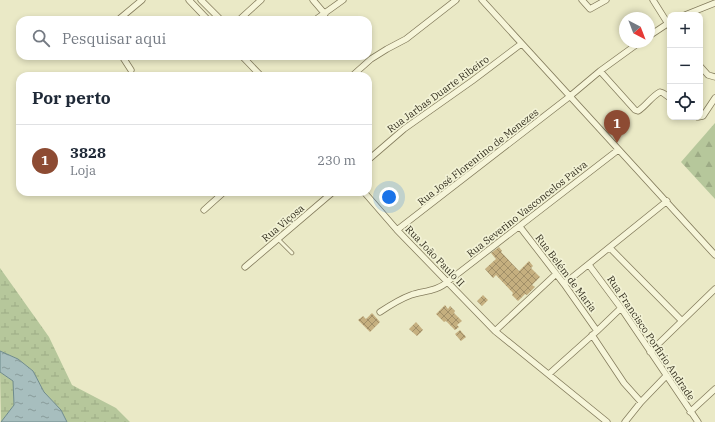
<!DOCTYPE html>
<html lang="pt">
<head>
<meta charset="utf-8">
<style>
	:root { --surface:#fff; --page:#f2f2f3; --text:#1f2937; --muted:#747a83; --line:#e0e1e3; --accent:#8d4b33 }
	body { margin:0; font-family:"IBM Plex Serif",serif; background:var(--page); color:var(--text) }
	.controls { position:absolute; right:12px; top:12px; display:grid; overflow:hidden; border-radius:8px; box-shadow:0 2px 6px #0003 }
	.controls button { width:36px; height:36px; display:grid; place-items:center; padding:0; border:0; border-bottom:1px solid var(--line); background:var(--surface); color:var(--text); font:20px sans-serif }
	.compass { position:absolute; left:619px; top:12px; width:36px; height:36px; border-radius:50%; background:var(--surface); box-shadow:0 2px 6px #0003; rotate:138deg }
	.you { position:absolute; left:389px; top:197px; width:14px; height:14px; margin:-10px; border:3px solid #fff; border-radius:50%; background:#1a73e8; box-shadow:0 0 0 6px #1a73e833 }
	.badge { display:grid; place-items:center; width:26px; height:26px; border-radius:50%; background:var(--accent); color:#fff; font-size:13px; font-weight:700 }
	.pin { position:absolute; translate:-50% -33px; filter:drop-shadow(0 1px 2px #0008) }
	.pin::after { content:''; position:absolute; top:21px; width:14px; height:12px; background:inherit; clip-path:polygon(0 0,100% 0,50% 100%) }
	.list { margin:0; padding:0; list-style:none }
	h2 { display:flex; justify-content:space-between; align-items:center; height:52px; margin:0; padding:0 16px; font-size:17px }
	h2 small { font-size:13px; font-weight:400; color:var(--muted) }
	.list li { display:grid; grid-template-columns:26px 1fr auto; gap:12px; align-items:center; box-sizing:border-box; height:72px; padding:0 16px; border-top:1px solid var(--line) }
	.list b { display:block; font-size:15px; white-space:nowrap }
	.list p { margin:0; font-size:13px; white-space:nowrap; color:var(--muted) }
	.list em { font-size:13px; font-style:normal; color:var(--muted) }
	.icon { flex:none; width:22px; height:22px; fill:none; stroke:currentColor; stroke-width:2; stroke-linecap:round; stroke-linejoin:round }
	.map { position:relative; flex:none; width:715px; height:422px; overflow:hidden }
	.search { position:absolute; background:var(--surface); box-shadow:0 2px 6px #0003; left:16px; top:16px; width:356px; height:44px; display:flex; align-items:center; gap:10px; box-sizing:border-box; padding:0 14px; border-radius:12px; color:var(--muted); font-size:15px }
	.panel { position:absolute; background:var(--surface); box-shadow:0 2px 6px #0003; left:16px; top:72px; width:356px; height:124px; border-radius:12px }
	.map>svg:first-child { display:block }
	.forest { fill:url(#forest-firs) }
	.wetland { fill:url(#wetland-marsh) }
	.water { fill:url(#water-ripples); stroke:#6f8b8c }
	.building { fill:url(#building-cross-hatch) }
	.lines { fill:none; stroke-linecap:round; stroke-linejoin:round }
	.lane-casing { stroke:#847c5d; stroke-width:4.5 }
	.street-casing { stroke:#847c5d; stroke-width:7 }
	.lane { stroke:#f6f5d9; stroke-width:3 }
	.street { stroke:#f6f5d9; stroke-width:5.5 }
	.labels { text-anchor:middle; dominant-baseline:central; stroke-width:3.5; stroke-linejoin:round; paint-order:stroke }
	.street-label { font-size:10px; fill:#353020; stroke:#f2f2d5 }
</style>
</head>
<body>
<div class="map">
<svg width="715" height="422" viewBox="0 0 715 422">
	<defs>
		<pattern id="forest-firs" width="22" height="20" patternUnits="userSpaceOnUse"><rect width="22" height="20" fill="#b6c79b"/><path d="M5 1l3.5 6h-7zM16 11l3.5 6h-7z" fill="#9dab85"/></pattern>
		<pattern id="wetland-marsh" width="20" height="14" patternUnits="userSpaceOnUse"><rect width="20" height="14" fill="#b6c79b"/><path d="M1 5h8M5 5V1M11 12h8M15 12V8" fill="none" stroke="#9dab85"/></pattern>
		<pattern id="water-ripples" width="26" height="14" patternUnits="userSpaceOnUse"><rect width="26" height="14" fill="#a7bebe"/><path d="M2 4q2-2 4 0t4 0M15 11q2-2 4 0t4 0" fill="none" stroke="#899b9a"/></pattern>
		<pattern id="building-cross-hatch" width="8" height="8" patternUnits="userSpaceOnUse"><rect width="8" height="8" fill="#c5af7f"/><path d="M0 0l8 8M0 8l8-8" fill="none" stroke="#a18f68"/></pattern>
	</defs>
	<rect width="100%" height="100%" fill="#eae9c6"/>
	<path class="forest" d="M715 123V199L681 162Z"/>
	<path class="wetland" d="M0 268 49 337 72 385 116 408 130 422H67L61 410 44 392 33 371 18 359 0 351Z
		M0 372 13 381 14 405 1 422Z"/>
	<path class="water" d="M0 351 18 359 33 371 44 392 61 410 67 422H1L14 405 13 381 0 372Z"/>
	<path class="building" d="M499 247 502 251 501 252 519 271 529 261 533 266 531 268 540 277 532 285 535 287 527 295 525 294 518 301 512 295 513 293 496 275 493 278 485 269 496 259 491 253Z
		M483 295 488 300 482 306 477 301Z
		M445 305 448 309 450 306 455 311 454 313 462 321 457 325 459 327 455 330 446 321 444 322 436 314Z
		M372 313 380 322 370 332 358 320 363 316 366 319Z
		M416 322 423 330 417 336 409 329Z
		M460 330 466 337 461 341 455 334Z"/>
	<g class="lines">
		<defs>
			<path id="lane" d="M278 239 292 253"/>
			<path id="street" d="M189 0 208 20
				M201 0 221 20
				M313 0 325 14
				M482 0 715 255
				M582 0 590 9 606 0
				M653 0 670 27
				M685 15 715 3
				M118 20 142 0
				M239 20 261 0
				M315 20 343 0
				M649 36 670 22
				M122 56 131 70
				M242 56 261 76
				M700 66 708 75 715 77
				M600 71 635 110 638 111C646 106 651 97 660 92L663 93 670 98
				M352 76 371 59 387 49 406 39 456 0
				M698 117 703 116 715 98
				M368 160 404 129 472 81 521 44
				M364 192 397 230 495 331 607 422
				M204 210 224 192
				M520 227 564 284 597 331
				M397 230 569 97 600 71 640 42
				M610 248 682 321
				M589 265 621 308 698 422
				M245 267 333 192
				M564 284 667 201
				M380 312C389 306 400 299 411 295 423 291 438 291 447 282L618 150
				M495 331 556 274
				M592 335 624 383 641 402
				M650 352 715 289
				M549 374 597 331 621 308
				M690 412 715 389
				M625 422 641 402 666 376"/>
		</defs>
		<use href="#lane" class="lane-casing"/>
		<use href="#street" class="street-casing"/>
		<use href="#lane" class="lane"/>
		<use href="#street" class="street"/>
	</g>
	<g class="labels">
		<g class="street-label">
			<text transform="translate(438 94) rotate(-36)">Rua Jarbas Duarte Ribeiro</text>
			<text transform="translate(478 157) rotate(-38)">Rua José Florentino de Menezes</text>
			<text transform="translate(527 209) rotate(-38)">Rua Severino Vasconcelos Paiva</text>
			<text transform="translate(283 223) rotate(-40)">Rua Viçosa</text>
			<text transform="translate(435 256) rotate(46)">Rua João Paulo II</text>
			<text transform="translate(566 273) rotate(53)">Rua Belém de Maria</text>
			<text transform="translate(651 338) rotate(56)">Rua Francisco Porfirio Andrade</text>
		</g>
	</g>
</svg>
<div class="controls">
<button>+</button>
<button>−</button>
<button><svg class="icon" aria-label="locate" viewBox="0 0 24 24"><circle cx="12" cy="12" r="6"/><path d="M12 2v4M12 18v4M2 12h4M18 12h4"/></svg></button>
</div>
<svg class="compass" viewBox="-18 -18 36 36"><path d="M0-13l5 13h-10z" fill="#e53935"/><path d="M0 13l5-13h-10z" fill="#747a83"/></svg>
<div class="you"></div>
<div class="pin badge" style="left:617px;top:143px">1</div>
<div class="search"><svg class="icon" aria-label="search" viewBox="0 0 24 24"><circle cx="10" cy="10" r="6"/><path d="M15 15l6 6"/></svg>Pesquisar aqui</div>
<section class="panel">
<h2>Por perto<small></small></h2>
<ul class="list">
<li><span class="badge">1</span><div><b>3828</b><p>Loja</p></div><em>230 m</em></li>
</ul>
</section>
</div>
</body>
</html>
